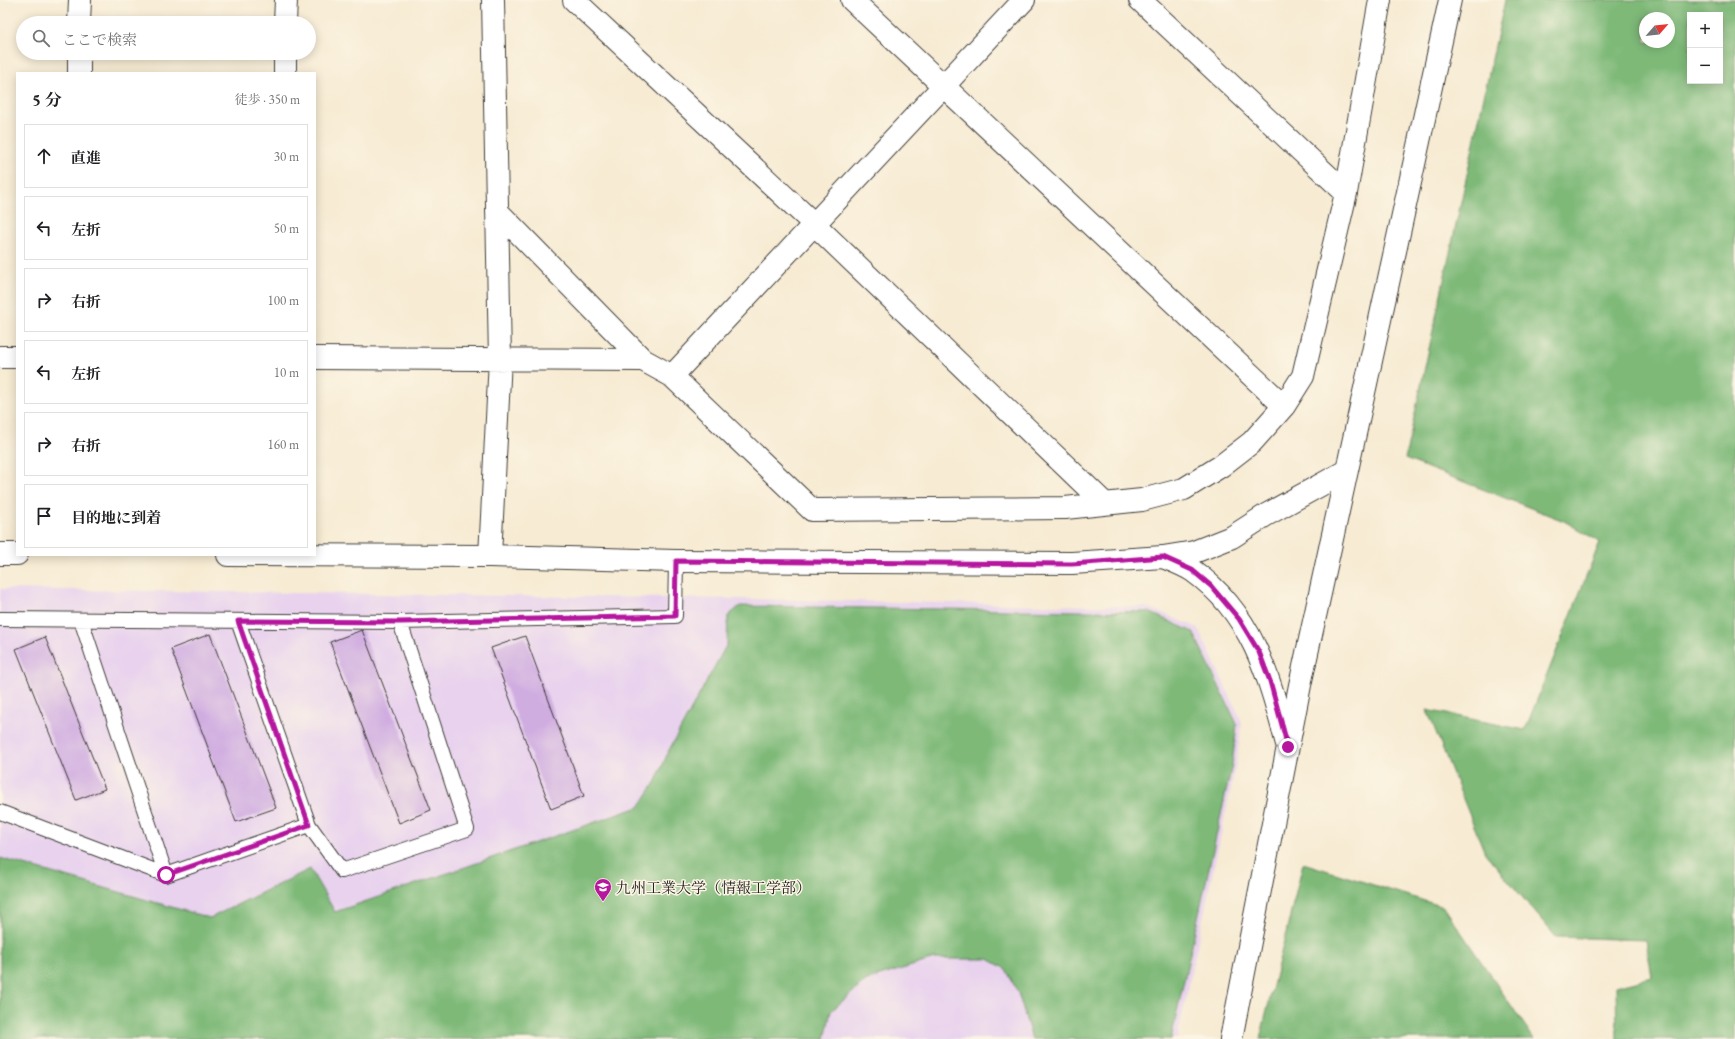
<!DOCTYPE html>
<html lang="ja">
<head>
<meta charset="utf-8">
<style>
	:root { --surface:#fff; --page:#f6f6f6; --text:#202124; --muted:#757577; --line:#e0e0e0 }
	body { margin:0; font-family:"EB Garamond","Noto Serif JP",serif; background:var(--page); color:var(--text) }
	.controls { position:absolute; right:12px; top:12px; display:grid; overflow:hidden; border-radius:0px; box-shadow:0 2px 10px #0003 }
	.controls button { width:36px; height:36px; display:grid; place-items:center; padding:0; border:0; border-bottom:1px solid var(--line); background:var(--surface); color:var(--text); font:20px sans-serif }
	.compass { position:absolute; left:1639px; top:12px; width:36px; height:36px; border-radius:50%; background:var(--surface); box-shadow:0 2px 10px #0003; rotate:62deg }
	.stop { position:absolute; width:12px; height:12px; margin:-9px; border:3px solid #b5179e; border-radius:50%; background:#fff }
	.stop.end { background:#b5179e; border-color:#fff; box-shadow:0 1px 4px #0008 }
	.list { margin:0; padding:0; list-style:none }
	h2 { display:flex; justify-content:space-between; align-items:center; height:52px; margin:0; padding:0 16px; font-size:17px }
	h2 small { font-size:13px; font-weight:400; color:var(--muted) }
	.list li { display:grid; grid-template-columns:26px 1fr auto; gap:12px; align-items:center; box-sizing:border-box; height:64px; margin:0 8px 8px; padding:0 8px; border:1px solid var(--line); border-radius:0px }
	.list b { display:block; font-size:15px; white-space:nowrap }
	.list em { font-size:13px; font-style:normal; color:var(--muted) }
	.icon { flex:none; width:22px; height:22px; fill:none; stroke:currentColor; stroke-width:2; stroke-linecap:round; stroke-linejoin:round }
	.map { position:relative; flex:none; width:1735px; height:1039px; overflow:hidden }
	.search { position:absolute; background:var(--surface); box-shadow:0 2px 10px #0003; left:16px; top:16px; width:300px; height:44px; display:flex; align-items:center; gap:10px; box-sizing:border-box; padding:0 14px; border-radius:22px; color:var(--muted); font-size:15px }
	.panel { position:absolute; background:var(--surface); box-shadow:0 2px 10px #0003; left:16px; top:72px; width:300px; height:484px; border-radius:0px }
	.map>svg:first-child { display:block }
	.built { fill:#e8d2ee }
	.forest { fill:#7eb978; stroke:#4d6a4a; fill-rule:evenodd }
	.building { fill:#d0ade1 }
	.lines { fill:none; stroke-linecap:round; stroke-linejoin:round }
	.service-casing { stroke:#3d3b37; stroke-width:16 }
	.minor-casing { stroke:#3d3b37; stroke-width:24 }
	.tertiary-casing { stroke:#3d3b37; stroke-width:24 }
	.service { stroke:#fff; stroke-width:14 }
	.minor { stroke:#fff; stroke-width:22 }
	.tertiary { stroke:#fff; stroke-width:22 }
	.route { stroke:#b5179e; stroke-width:5 }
	.labels { text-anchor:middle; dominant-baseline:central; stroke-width:3; stroke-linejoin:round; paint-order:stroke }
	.poi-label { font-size:15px; fill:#1c1c1c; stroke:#fcf5e5; text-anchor:start }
</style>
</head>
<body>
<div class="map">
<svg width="1735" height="1039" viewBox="0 0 1735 1039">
	<rect width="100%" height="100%" fill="#fcf5e5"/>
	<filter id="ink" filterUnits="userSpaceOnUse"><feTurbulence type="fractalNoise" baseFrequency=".025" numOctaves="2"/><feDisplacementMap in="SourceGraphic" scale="8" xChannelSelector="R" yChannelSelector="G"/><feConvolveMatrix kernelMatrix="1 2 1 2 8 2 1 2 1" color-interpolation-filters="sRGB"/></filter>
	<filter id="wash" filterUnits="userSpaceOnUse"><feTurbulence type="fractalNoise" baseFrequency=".012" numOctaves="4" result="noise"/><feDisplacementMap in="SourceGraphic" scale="16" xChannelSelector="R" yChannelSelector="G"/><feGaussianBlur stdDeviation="0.9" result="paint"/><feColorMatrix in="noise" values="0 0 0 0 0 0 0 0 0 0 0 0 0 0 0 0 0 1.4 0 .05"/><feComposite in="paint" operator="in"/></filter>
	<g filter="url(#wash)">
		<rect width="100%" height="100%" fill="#f7ebd3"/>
		<path class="built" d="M0 589 748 599 1148 607 1198 628 1242 722 1236 764 1177 1039H0Z"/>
		<path class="forest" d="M1505 0H1735V1039H1617L1616 986 1652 977 1646 940 1556 937 1485 853 1427 710 1525 730 1600 542 1564 521 1405 459ZM1690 15H1720V81H1690ZM1645 18H1669V42H1645Z
			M740 606 1149 612 1193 632 1237 724 1232 765 1171 1039H1032L1018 993 1006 969 988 959H934L867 980 831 1011 825 1039H0V858L210 918 310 869 335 912 639 807 656 781 669 750 727 644 728 616Z
			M1303 863 1444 907 1534 1039H1260Z"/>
		<g id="blocks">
			<path class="building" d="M362 630 431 810 399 823 330 642Z
				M210 634 276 808 236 822 171 649Z
				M525 636 584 796 551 809 491 648Z
				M45 637 105 789 76 800 16 649Z"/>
		</g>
	</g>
	<g filter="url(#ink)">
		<use href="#blocks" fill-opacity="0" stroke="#3d3b37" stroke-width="1"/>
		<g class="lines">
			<defs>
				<path id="service" d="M0 619 400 622 675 616 676 561
					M81 620 166 875
					M238 621 309 825
					M0 812 166 875 309 825 342 871 467 829 400 622"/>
				<path id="minor" d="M574 0 814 224 1105 504
					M852 0 1284 406
					M1140 0 1346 193
					M79 23 80 0
					M285 23 286 0
					M79 73V53
					M285 73V53
					M497 211 643 360
					M0 357H17
					M315 358 643 360 672 376 812 510 1065 508 1142 500 1184 489 1221 466 1252 442 1284 406 1303 376 1346 193 1380 0
					M672 376 1024 0
					M490 556 500 359 493 0"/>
				<path id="tertiary" d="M0 554H17
					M228 555 490 556 676 561 1072 563 1163 557 1194 552 1232 537 1266 515 1346 471
					M1163 557C1173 561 1184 565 1193 571 1253 614 1269 677 1287 744
					M1231 1039 1300 685 1450 0"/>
			</defs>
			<use href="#service" class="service-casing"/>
			<use href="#minor" class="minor-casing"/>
			<use href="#tertiary" class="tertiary-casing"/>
			<use href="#service" class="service"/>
			<use href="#minor" class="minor"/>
			<use href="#tertiary" class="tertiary"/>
		</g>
	</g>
	<g class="lines" filter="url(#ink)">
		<path class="route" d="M166 875 309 825 238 621 400 622 675 616 676 561 1072 564 1163 557 1192 570 1211 586 1239 619 1259 652 1270 681 1288 747"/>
	</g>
	<defs>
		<symbol id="university-pin" viewBox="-11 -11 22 30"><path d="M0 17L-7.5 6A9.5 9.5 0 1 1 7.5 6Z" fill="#b5179e" stroke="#fcf5e5"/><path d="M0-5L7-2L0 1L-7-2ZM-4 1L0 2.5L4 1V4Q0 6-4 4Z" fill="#fff"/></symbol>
	</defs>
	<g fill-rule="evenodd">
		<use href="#university-pin" x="593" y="877" width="20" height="27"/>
	</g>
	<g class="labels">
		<g class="poi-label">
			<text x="616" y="887">九州工業大学（情報工学部）</text>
		</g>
	</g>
</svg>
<div class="controls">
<button>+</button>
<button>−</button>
</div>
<svg class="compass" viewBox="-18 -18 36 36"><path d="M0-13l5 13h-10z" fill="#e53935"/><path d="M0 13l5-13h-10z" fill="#757577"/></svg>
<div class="stop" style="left:166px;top:875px"></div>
<div class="stop end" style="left:1288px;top:747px"></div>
<div class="search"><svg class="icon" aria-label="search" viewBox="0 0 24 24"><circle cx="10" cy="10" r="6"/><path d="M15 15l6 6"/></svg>ここで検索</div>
<section class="panel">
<h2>5 分<small>徒歩 · 350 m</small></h2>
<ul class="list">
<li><svg class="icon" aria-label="ahead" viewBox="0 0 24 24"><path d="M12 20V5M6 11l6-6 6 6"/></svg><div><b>直進</b></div><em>30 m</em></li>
<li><svg class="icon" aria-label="left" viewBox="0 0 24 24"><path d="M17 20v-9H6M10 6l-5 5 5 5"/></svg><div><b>左折</b></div><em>50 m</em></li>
<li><svg class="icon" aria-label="right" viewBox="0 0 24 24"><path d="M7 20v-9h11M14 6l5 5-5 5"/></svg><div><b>右折</b></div><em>100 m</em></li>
<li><svg class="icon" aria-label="left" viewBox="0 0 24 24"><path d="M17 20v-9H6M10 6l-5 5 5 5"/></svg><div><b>左折</b></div><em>10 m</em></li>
<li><svg class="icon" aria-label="right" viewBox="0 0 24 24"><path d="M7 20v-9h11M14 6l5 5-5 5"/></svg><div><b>右折</b></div><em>160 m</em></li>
<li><svg class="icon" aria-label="arrive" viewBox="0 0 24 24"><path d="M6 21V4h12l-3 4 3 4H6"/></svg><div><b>目的地に到着</b></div></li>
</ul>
</section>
</div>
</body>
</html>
